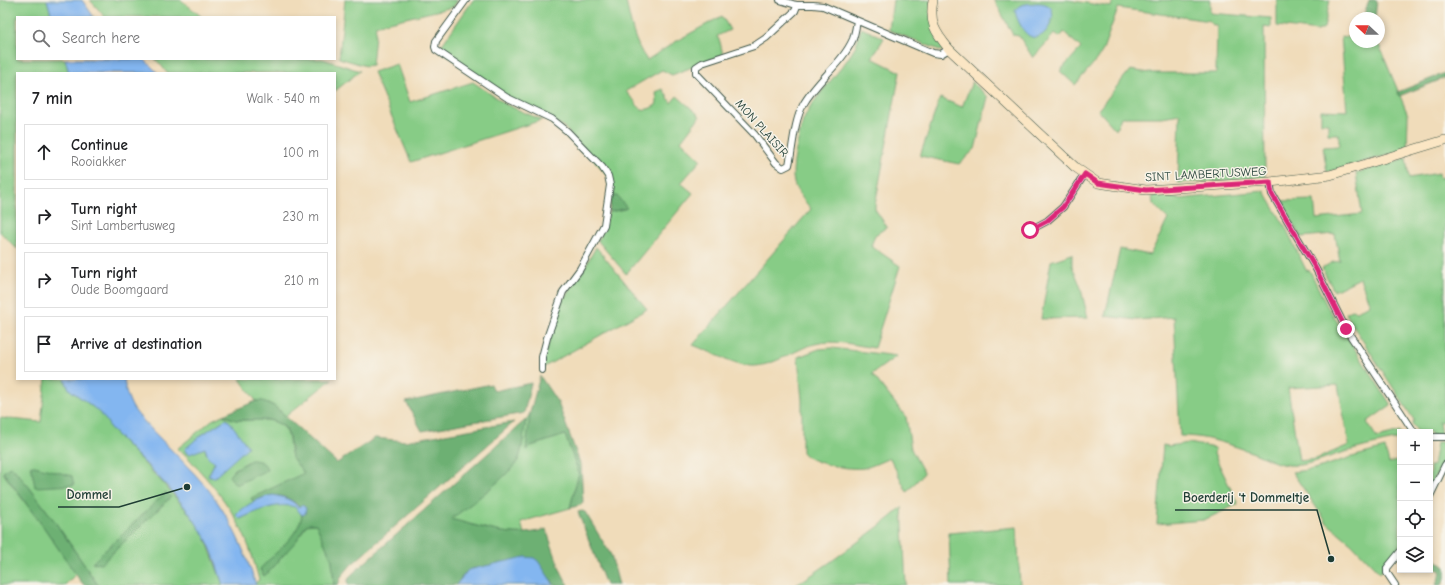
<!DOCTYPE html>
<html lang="en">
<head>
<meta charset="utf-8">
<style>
	:root { --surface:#fff; --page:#f2f2f2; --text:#202124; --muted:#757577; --line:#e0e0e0 }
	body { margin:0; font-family:"Comic Neue",sans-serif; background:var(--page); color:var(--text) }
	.controls { position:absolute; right:12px; bottom:12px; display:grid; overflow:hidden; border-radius:0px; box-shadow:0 2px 6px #0003 }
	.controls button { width:36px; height:36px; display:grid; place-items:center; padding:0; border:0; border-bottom:1px solid var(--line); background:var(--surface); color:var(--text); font:20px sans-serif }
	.compass { position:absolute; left:1349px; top:12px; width:36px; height:36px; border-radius:50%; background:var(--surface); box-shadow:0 2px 6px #0003; rotate:292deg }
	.stop { position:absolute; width:12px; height:12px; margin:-9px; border:3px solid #db2777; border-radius:50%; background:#fff }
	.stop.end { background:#db2777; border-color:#fff; box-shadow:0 1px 4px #0008 }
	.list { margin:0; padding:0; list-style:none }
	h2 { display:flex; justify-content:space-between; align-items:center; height:52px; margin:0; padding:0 16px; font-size:17px }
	h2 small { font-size:13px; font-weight:400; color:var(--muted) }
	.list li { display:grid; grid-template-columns:26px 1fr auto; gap:12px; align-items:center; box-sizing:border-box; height:56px; margin:0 8px 8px; padding:0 8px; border:1px solid var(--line); border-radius:0px }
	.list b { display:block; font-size:15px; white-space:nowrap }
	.list p { margin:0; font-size:13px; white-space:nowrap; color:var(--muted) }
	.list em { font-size:13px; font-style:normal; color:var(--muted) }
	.icon { flex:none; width:22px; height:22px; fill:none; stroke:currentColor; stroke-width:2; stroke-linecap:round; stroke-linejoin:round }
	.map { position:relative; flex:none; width:1445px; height:585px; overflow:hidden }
	.search { position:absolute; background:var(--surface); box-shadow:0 2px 6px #0003; left:16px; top:16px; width:320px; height:44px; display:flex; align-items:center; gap:10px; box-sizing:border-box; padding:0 14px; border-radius:0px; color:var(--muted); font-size:15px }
	.panel { position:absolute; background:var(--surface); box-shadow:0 2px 6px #0003; left:16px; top:72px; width:320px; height:308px; border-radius:0px }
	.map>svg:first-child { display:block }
	.green { fill:#87cc86; stroke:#53845d; fill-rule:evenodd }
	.forest { fill:#6db073; stroke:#467654 }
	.water { fill:#83b6f0; stroke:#517a92 }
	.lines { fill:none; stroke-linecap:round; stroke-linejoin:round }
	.street-casing { stroke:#3e5548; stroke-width:8 }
	.secondary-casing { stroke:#3e5548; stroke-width:10 }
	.street { stroke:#fff; stroke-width:6 }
	.secondary { stroke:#fbe6c4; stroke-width:9 }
	.route { stroke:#db2777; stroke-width:5 }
	.labels { text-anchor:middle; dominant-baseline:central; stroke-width:3; stroke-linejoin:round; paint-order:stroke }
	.street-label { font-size:12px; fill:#1f3d34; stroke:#f7f3e8 }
	.leader { fill:none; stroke:#1f3d34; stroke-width:1.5 }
	.callout-dot { fill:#1f3d34; stroke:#f7f3e8; stroke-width:1.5 }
	.callout-label { font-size:13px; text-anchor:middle; font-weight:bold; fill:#1f3d34; stroke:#f7f3e8; stroke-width:3; stroke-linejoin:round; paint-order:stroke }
</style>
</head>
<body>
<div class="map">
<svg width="1445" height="585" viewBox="0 0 1445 585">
	<rect width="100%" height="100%" fill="#f7f3e8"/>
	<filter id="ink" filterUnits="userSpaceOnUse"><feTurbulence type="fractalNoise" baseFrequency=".025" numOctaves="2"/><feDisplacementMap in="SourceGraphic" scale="8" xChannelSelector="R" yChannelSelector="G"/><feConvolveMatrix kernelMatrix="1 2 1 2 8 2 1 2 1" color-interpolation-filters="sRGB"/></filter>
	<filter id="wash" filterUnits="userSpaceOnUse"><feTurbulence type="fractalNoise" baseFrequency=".012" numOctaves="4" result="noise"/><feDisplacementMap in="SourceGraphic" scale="16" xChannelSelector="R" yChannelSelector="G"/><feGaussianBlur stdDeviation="0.9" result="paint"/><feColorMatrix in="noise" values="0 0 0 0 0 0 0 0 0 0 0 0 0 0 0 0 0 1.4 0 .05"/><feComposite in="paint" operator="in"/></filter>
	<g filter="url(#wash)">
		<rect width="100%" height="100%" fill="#f0dcba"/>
		<path class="green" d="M0 0H47L52 17H17V59H65L69 73H17V249L0 232Z
			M90 0H181L202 17H105Z
			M345 0H458L453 7 376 25 372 65 366 66 339 58Z
			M473 0H629L626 2C631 23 634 43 647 60L680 39 722 16 730 30 717 36 720 42 723 55 672 75 662 70 626 91C629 96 631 97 635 101 636 102 636 105 638 106 643 112 650 109 656 105L657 102 656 92 663 89 671 103 677 96 700 116 681 141 701 160 681 183 693 193 626 274 598 241 609 212 625 209 611 196 609 177 563 126 509 98 439 49Z
			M893 0H930L945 49 942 51 889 30Z
			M993 0H1068L1111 7 1113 0H1210V13L1271 18V28L1264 27 1265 179 1178 183 1180 114 1162 117H1121L1116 130 1098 110 1130 70 1150 73H1216L1217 27 1210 23V21L1118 8 1102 52 1093 64 1075 85 1060 71 1081 48 1064 32 1060 37 1055 33 1033 58 1019 36 1013 35 996 3Z
			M1277 0H1330L1324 28 1318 31 1277 26Z
			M861 28 884 38 872 58 900 72 875 205V209L887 227 875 235 871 246 900 266 874 348C855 345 834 339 815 344 795 349 773 367 751 366 735 365 709 351 693 345L811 209C805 201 797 193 794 183 790 169 799 136 803 121 814 95 838 76 853 51 857 44 859 36 861 28Z
			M1341 36 1355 39V42H1366L1379 45 1408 115 1407 150 1327 172 1323 147 1339 146V134H1328V123H1321V110L1347 111Z
			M155 59H323L360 71 335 91V73H167L161 65Z
			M397 64 410 102 473 82 507 105 542 120 411 162 373 72Z
			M972 82 988 97 975 149 959 164 920 156 940 98 962 107Z
			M1406 158 1409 178 1439 173 1440 178 1445 177V421L1439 422 1441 435H1430V432H1418L1412 424 1414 420 1350 321 1346 313 1352 310 1356 311 1370 305 1360 278 1334 291 1322 268 1333 262 1340 261 1335 234 1301 237 1279 201 1314 200 1316 219 1362 214 1356 173Z
			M1264 191 1285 226 1306 270 1310 271 1327 306 1391 405 1367 422 1377 438 1400 432V439C1379 443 1359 448 1338 454 1321 459 1306 467 1288 465 1275 464 1265 457 1254 453 1232 445 1203 435 1180 436L1174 317 1137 320 1105 316 1120 249 1150 255 1168 219 1153 204 1152 196H1164L1178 199ZM1338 385 1349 445 1316 459 1299 461 1288 388Z
			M596 247 647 309 544 367V357L562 301 582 272Z
			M1072 254V266L1080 285 1088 318 1041 319 1051 261Z
			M832 348 897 356 872 374 906 417 911 449 924 473 907 492 890 458C882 461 873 466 864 468 850 470 810 464 802 452V400L798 357 819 349Z
			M46 379H65L67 385 70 390C83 400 105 413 110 428L162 482 188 512 204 534 223 585H98L53 519 29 487 11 466 3 473 45 529 76 574 65 585H0V418L41 422ZM166 492 171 497 101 564Z
			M240 379H332L286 416C277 408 268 400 256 401Z
			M530 413 527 449 531 446 565 435 579 473 570 508 521 522 524 534 500 532 450 519C464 509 515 471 519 458 524 443 522 426 530 413Z
			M223 415C227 417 232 419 237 420 252 422 275 415 285 429 291 438 288 444 291 453 293 461 300 467 304 473L302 475 251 499 254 502 237 515 240 519C253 513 286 497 298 509 303 514 302 520 299 526 290 543 272 555 260 570L264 576C271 570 275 564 281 557 290 546 300 538 306 525L316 524 332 560 334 585H256L255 583 259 580C247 532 232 507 199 470 192 463 186 453 177 449L212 420ZM226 419 230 422 231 425 220 471 215 476 211 477 208 476 215 462 206 453 205 448 187 454 185 450 200 436Z
			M1437 442H1445V459L1430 486V466H1433Z
			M1189 443 1215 448 1214 454 1238 504 1204 520 1157 524 1163 445 1168 446Z
			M1385 448 1389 463 1400 460V547L1380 573 1351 543 1327 523 1292 472 1315 469 1352 457Z
			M902 507 906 585H796C817 572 836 558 855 544 871 532 887 521 902 507Z
			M1017 527 1020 585H951L949 533Z"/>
		<path class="forest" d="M1369 0H1377L1375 18H1363Z
			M1445 73V78L1399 96 1398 92Z
			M611 196H617L627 208 609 212Z
			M540 376 558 403 581 466 583 502 581 505 570 508 579 473 565 435 531 446 526 450 530 413Z
			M531 383 524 413 422 431 406 402 491 384 494 391Z
			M256 401H263L274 406 337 463 375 438 405 441 514 422 351 565 341 577 338 585H334L332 560 316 524H309L306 525 297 540 281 558 272 569 264 576 260 569C274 553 298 537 302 515L305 514C302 510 298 505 294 502 281 493 267 494 254 502L251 498 304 473 292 458 289 436 286 429 282 425 270 420H236L223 415Z
			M526 419C524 430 523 448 519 458 514 472 465 509 451 519 483 527 512 540 546 529L560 569 568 585H554L552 580 474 568 465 573 456 585H348V580L351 575 522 423Z
			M251 460C258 460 266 462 267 470L236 485 229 476 235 469Z
			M31 465 72 476 74 485 35 487Z
			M11 466 29 487 53 519 98 585H84L79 579 45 529 3 472Z
			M166 492 171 497 101 564 92 563Z
			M582 511 585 512 611 555 619 585H606L578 512Z
			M1430 555 1445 567V578L1442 585H1436L1441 572 1430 563Z"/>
		<path class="water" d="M47 0H82L94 17H52Z
			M1036 3C1040 3 1045 3 1049 6 1062 16 1037 57 1021 26 1018 21 1016 16 1015 11 1018 3 1029 4 1036 3Z
			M65 59H144L158 73H69Z
			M65 379H124C125 389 128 399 133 408 138 416 147 424 153 431 172 451 191 469 208 489 230 517 245 551 256 585H223C217 568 213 549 203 534 180 494 142 461 110 428 105 413 83 400 70 390L67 385Z
			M226 419 230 422 248 447 215 477H210L208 476 215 462 208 457 205 448 190 454 186 452 185 449 200 436Z
			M273 495C283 497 292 499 298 507L302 505 306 508 305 514 302 515 295 507C276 502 257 511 240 519L236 515C245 505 261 497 273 495Z
			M525 557 534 558 538 561 554 585H456L468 570Z"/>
	</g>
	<g filter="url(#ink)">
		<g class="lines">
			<defs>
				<path id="street" d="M466 0 436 41 435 47 436 50 506 97 552 119 567 131 602 167 608 176 610 185 604 225 580 269 563 292 547 338 542 357V370
					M780 0 796 5H813L823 6 933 53 941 54 949 49
					M796 5 797 6 795 11 766 38 754 46 702 63 696 67V73L755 135 776 163 783 168 789 165C793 146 794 122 803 105 816 81 842 64 853 39 855 33 856 26 857 21
					M1270 182 1272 194 1316 269 1346 329 1414 432
					M1030 230 1047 221 1063 207 1085 174
					M1430 437H1445
					M1430 496 1445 465
					M1395 585 1387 573V568L1400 552"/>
				<path id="secondary" d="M933 0C929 23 935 32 949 49L1075 167 1098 183 1146 190 1270 182 1330 175 1445 140"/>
			</defs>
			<use href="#street" class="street-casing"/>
			<use href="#secondary" class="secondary-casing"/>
			<use href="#street" class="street"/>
			<use href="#secondary" class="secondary"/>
		</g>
	</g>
	<g class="lines" filter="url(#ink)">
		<path class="route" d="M1030 230 1047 221 1063 207 1085 174 1098 183 1146 190 1270 182 1272 194 1316 269 1346 329"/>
	</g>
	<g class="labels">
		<g class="street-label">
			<text transform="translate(762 128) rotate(48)">MON PLAISIR</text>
			<text transform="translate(1206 174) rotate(-3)">SINT LAMBERTUSWEG</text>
		</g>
	</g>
	<path class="leader" d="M187 487L119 507H58M1331 559L1317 510H1175"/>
	<g class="callout-dot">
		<circle cx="187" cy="487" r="4"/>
		<circle cx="1331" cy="559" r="4"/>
	</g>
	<g class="callout-label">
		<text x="89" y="499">Dommel</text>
		<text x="1246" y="502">Boerderij 't Dommeltje</text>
	</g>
</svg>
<div class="controls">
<button>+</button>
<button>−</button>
<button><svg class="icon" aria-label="locate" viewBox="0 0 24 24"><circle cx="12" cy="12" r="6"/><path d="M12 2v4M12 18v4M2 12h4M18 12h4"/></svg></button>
<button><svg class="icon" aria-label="layers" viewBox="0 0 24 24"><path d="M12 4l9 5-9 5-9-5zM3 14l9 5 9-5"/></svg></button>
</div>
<svg class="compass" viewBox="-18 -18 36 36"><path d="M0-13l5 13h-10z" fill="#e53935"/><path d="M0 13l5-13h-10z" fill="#757577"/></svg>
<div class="stop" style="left:1030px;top:230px"></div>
<div class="stop end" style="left:1346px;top:329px"></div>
<div class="search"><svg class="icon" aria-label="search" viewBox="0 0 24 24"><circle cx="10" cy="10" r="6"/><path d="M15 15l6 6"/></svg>Search here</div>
<section class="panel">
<h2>7 min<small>Walk · 540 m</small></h2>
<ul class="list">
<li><svg class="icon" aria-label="ahead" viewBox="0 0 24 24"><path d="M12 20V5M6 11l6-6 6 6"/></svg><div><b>Continue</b><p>Rooiakker</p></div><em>100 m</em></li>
<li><svg class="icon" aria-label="right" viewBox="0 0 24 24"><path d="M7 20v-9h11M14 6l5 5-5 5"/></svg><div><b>Turn right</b><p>Sint Lambertusweg</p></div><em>230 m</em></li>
<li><svg class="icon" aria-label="right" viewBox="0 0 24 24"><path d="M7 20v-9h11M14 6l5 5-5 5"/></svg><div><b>Turn right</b><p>Oude Boomgaard</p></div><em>210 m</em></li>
<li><svg class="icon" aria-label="arrive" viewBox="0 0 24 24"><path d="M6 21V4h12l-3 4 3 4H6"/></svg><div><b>Arrive at destination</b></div></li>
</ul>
</section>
</div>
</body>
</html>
